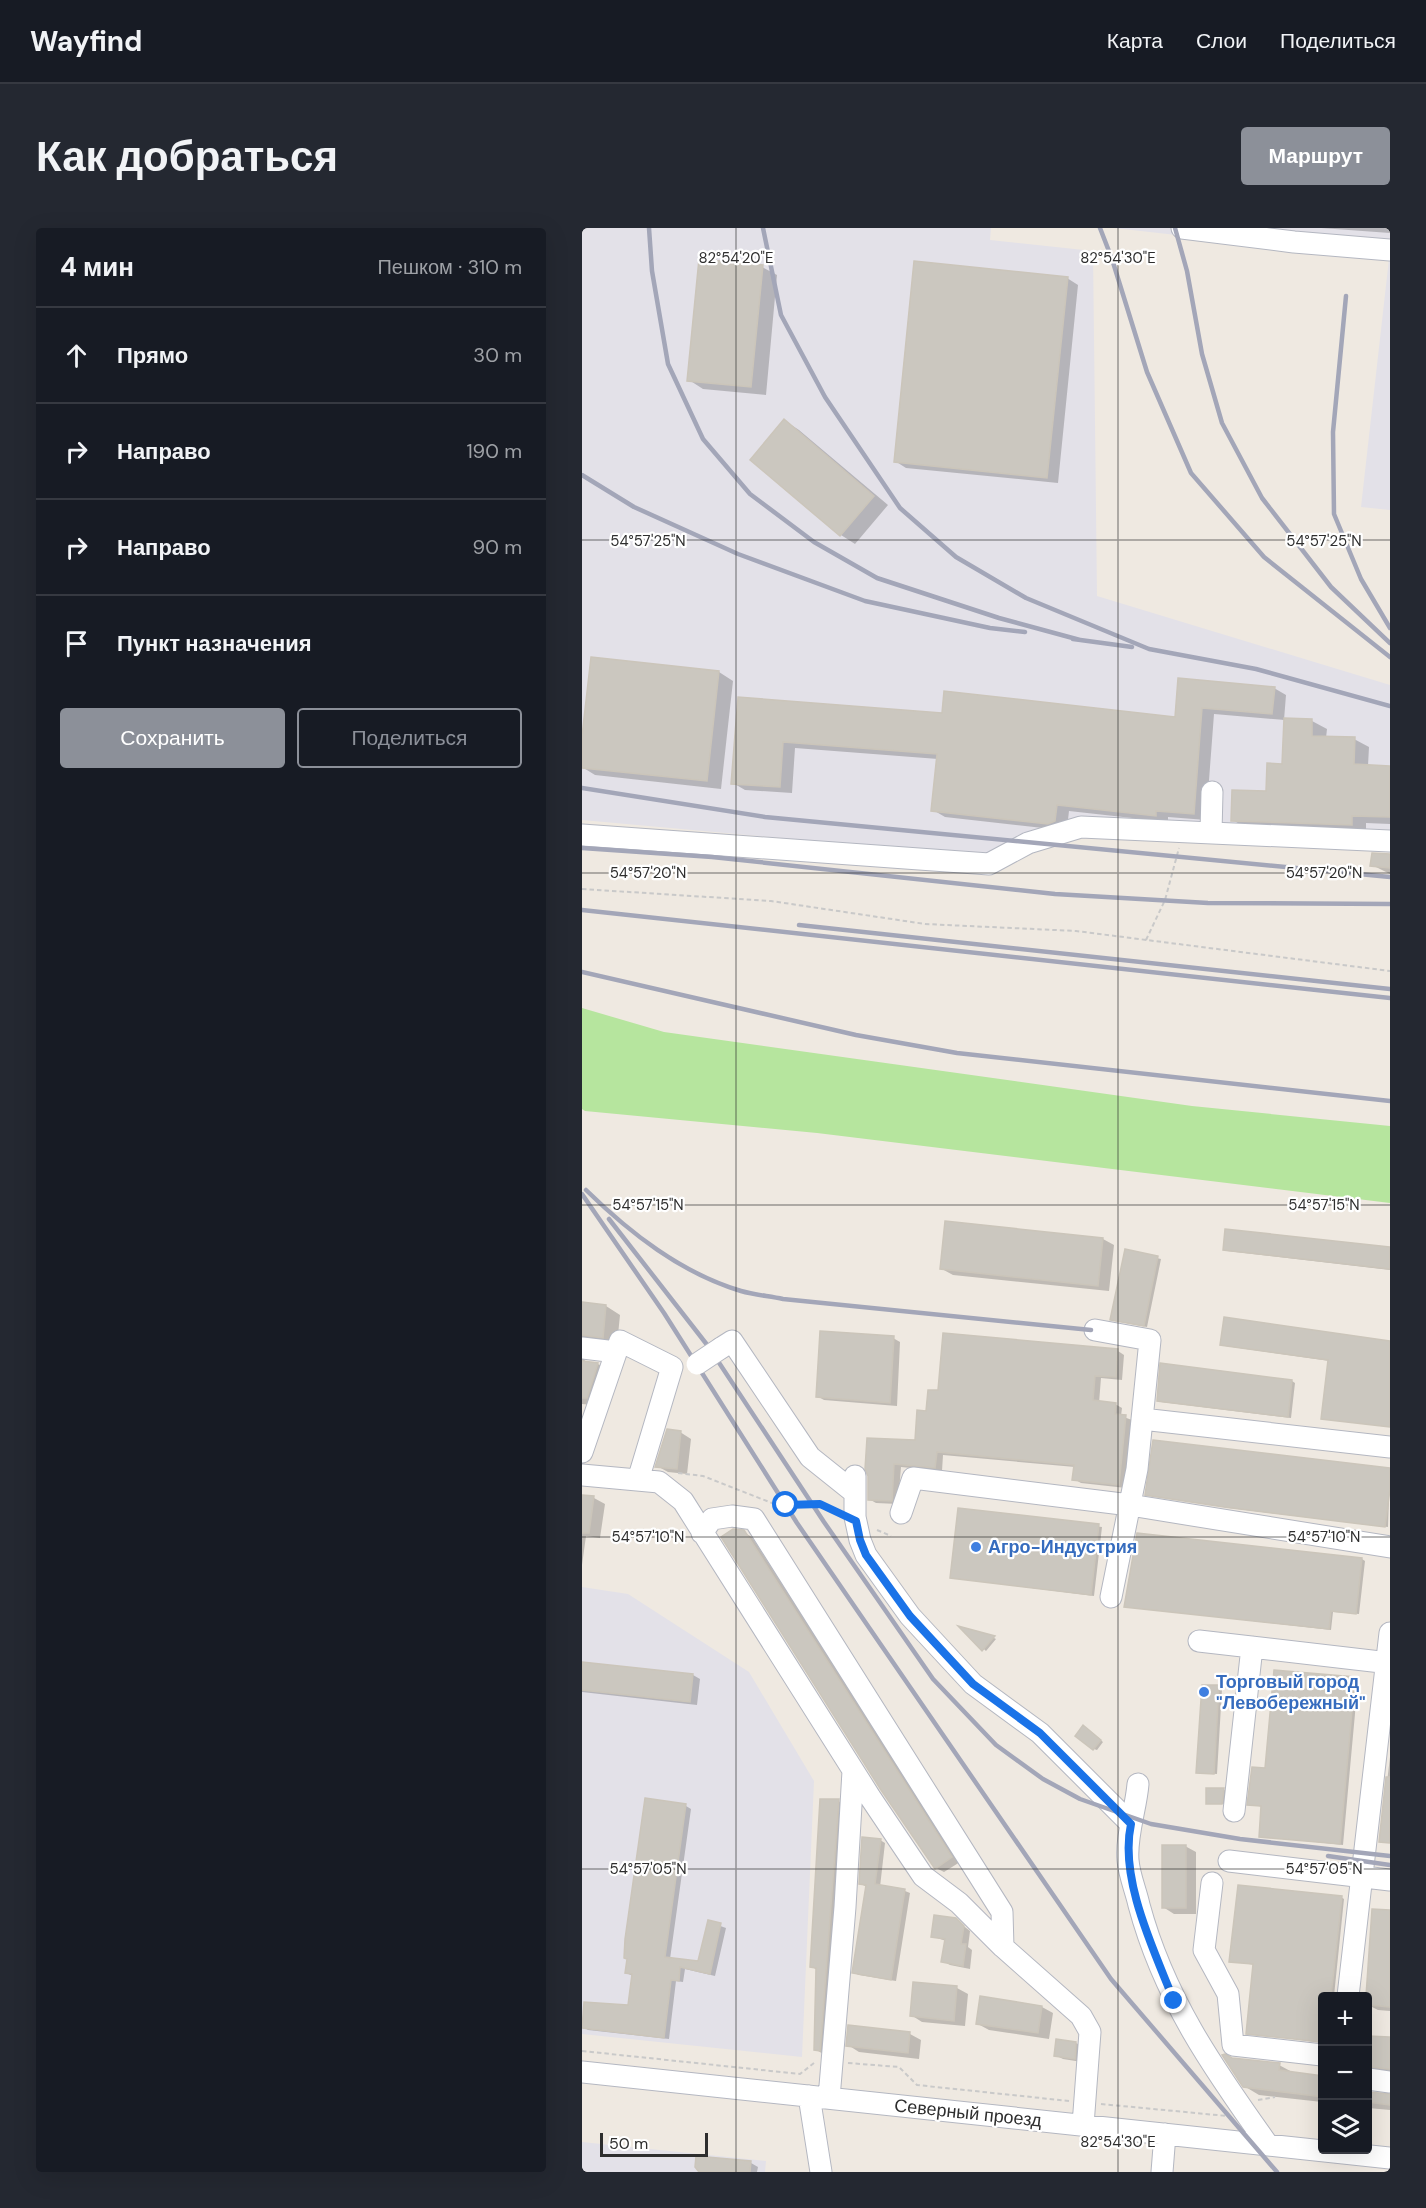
<!DOCTYPE html>
<html lang="ru">
<head>
<meta charset="utf-8">
<style>
	:root { --surface:#171b24; --page:#242831; --text:#f1f3f6; --muted:#9ea1a6; --line:#363941; --accent:#8c9099 }
	body { margin:0; font-family:"DM Sans",sans-serif; background:var(--page); color:var(--text) }
	.controls { position:absolute; right:18px; bottom:18px; display:grid; overflow:hidden; border-radius:6px; box-shadow:0 6px 24px #0002 }
	.controls button { width:54px; height:54px; display:grid; place-items:center; padding:0; border:0; border-bottom:2px solid var(--line); background:var(--surface); color:var(--text); font:30px sans-serif }
	.scale { position:absolute; left:18px; bottom:15px; width:108px; box-sizing:border-box; padding-left:6px; border:3px solid #2e2e2e; border-top:0; font-size:16px; line-height:21px; white-space:nowrap; color:#2e2e2e; -webkit-text-stroke:4px #fff; paint-order:stroke }
	.stop { position:absolute; width:18px; height:18px; margin:-14px; border:4px solid #1a73e8; border-radius:50%; background:#fff }
	.stop.end { background:#1a73e8; border-color:#fff; box-shadow:0 2px 6px #0008 }
	.list { margin:0; padding:0; list-style:none }
	h2 { display:flex; justify-content:space-between; align-items:center; height:78px; margin:0; padding:0 24px; font-size:26px }
	h2 small { font-size:20px; font-weight:400; color:var(--muted) }
	.list li { display:grid; grid-template-columns:39px 1fr auto; gap:18px; align-items:center; box-sizing:border-box; height:96px; padding:0 24px; border-top:2px solid var(--line) }
	.list b { display:block; font-size:22px; white-space:nowrap }
	.list em { font-size:20px; font-style:normal; color:var(--muted) }
	.actions { display:flex; gap:12px; padding:18px 24px }
	.actions a { flex:1; padding:14px 0; border:2px solid var(--accent); border-radius:6px; text-align:center; font-size:21px; color:var(--accent) }
	.actions .main { background:var(--accent); color:#fff }
	.icon { flex:none; width:33px; height:33px; fill:none; stroke:currentColor; stroke-width:2; stroke-linecap:round; stroke-linejoin:round }
	.map { position:relative; flex:none; width:808px; height:1944px; overflow:hidden; border-radius:6px }
	header { display:flex; align-items:center; gap:36px; box-sizing:border-box; height:84px; padding:0 30px; background:var(--surface); border-bottom:2px solid var(--line) }
	header strong { font-size:28px }
	nav { display:flex; gap:33px; margin-inline-start:auto; font-size:21px }
	.intro { display:flex; align-items:center; justify-content:space-between; box-sizing:border-box; height:144px; padding:0 36px }
	h1 { margin:0; font-size:42px }
	.button { padding:15px 27px; border-radius:6px; background:var(--accent); color:#fff; font-size:21px; font-weight:700 }
	main { display:flex; gap:36px; padding:0 36px }
	aside { flex:1; background:var(--surface); border-radius:6px; box-shadow:0 6px 24px #0002 }
	.map>svg:first-child { display:block }
	.industrial { fill:#e3e1e8 }
	.green { fill:#b6e59e }
	.shadow { fill:#0003 }
	.building { fill:#cbc7bf; stroke:#cbc5ba; stroke-width:1.5 }
	.lines { fill:none; stroke-linecap:round; stroke-linejoin:round }
	.minor-casing { stroke:#b4b7c1; stroke-width:23 }
	.path { stroke:#c9c9c9; stroke-width:2; stroke-dasharray:4.5 3; stroke-linecap:butt }
	.minor { stroke:#fff; stroke-width:21 }
	.rail { stroke:#a3a6b8; stroke-width:4.5 }
	.minor-bridge-casing { stroke:#b4b7c1; stroke-width:23; stroke-linecap:butt }
	.minor-bridge { stroke:#fff; stroke-width:21 }
	.route { stroke:#1a73e8; stroke-width:8 }
	.ticks { fill:none; stroke:#2e2e2e; stroke-width:1.5; stroke-opacity:0.45 }
	.shop-dot { fill:#3f7fe0; stroke:#fff; stroke-width:2 }
	.labels { text-anchor:middle; dominant-baseline:central; stroke-width:4.5; stroke-linejoin:round; paint-order:stroke }
	.shop-label { font-size:18px; font-weight:bold; fill:#366cbe; stroke:#fff; text-anchor:start }
	.street-label { font-size:18px; fill:#2e2e2e; stroke:#fff }
	.ticks-label { font-size:15px; text-anchor:middle; fill:#2e2e2e; stroke:#fff; stroke-width:4.5; stroke-linejoin:round; paint-order:stroke }
</style>
</head>
<body>
<header>
<strong>Wayfind</strong>
<nav><a>Карта</a><a>Слои</a><a>Поделиться</a></nav>
</header>
<div class="intro"><h1>Как добраться</h1><a class="button">Маршрут</a></div>
<main>
<aside>
<h2>4 мин<small>Пешком · 310 m</small></h2>
<ul class="list">
<li><svg class="icon" aria-label="ahead" viewBox="0 0 24 24"><path d="M12 20V5M6 11l6-6 6 6"/></svg><div><b>Прямо</b></div><em>30 m</em></li>
<li><svg class="icon" aria-label="right" viewBox="0 0 24 24"><path d="M7 20v-9h11M14 6l5 5-5 5"/></svg><div><b>Направо</b></div><em>190 m</em></li>
<li><svg class="icon" aria-label="right" viewBox="0 0 24 24"><path d="M7 20v-9h11M14 6l5 5-5 5"/></svg><div><b>Направо</b></div><em>90 m</em></li>
<li><svg class="icon" aria-label="arrive" viewBox="0 0 24 24"><path d="M6 21V4h12l-3 4 3 4H6"/></svg><div><b>Пункт назначения</b></div></li>
</ul>
<div class="actions"><a class="main">Сохранить</a><a>Поделиться</a></div>
</aside>
<div class="map">
<svg width="808" height="1944" viewBox="0 0 808 1944">
	<rect width="100%" height="100%" fill="#efe9e1"/>
	<path class="industrial" d="M0 0H409L408 12 511 23 515 368 808 457V602L518 592 400 628 0 592Z
		M532 0H808V282L779 279 807 31Z
		M0 1359 46 1366 167 1444 232 1553 220 1829 0 1806Z
		M0 1914 184 1933 183 1944H0Z"/>
	<path class="green" d="M0 780 82 804 610 878 808 898V975L235 905 3 883 0 881Z"/>
	<path class="shadow" d="M739 0H808V5Z
		M180 39 195 47 184 167 121 161 107 152Z
		M485 50 496 57 476 255 324 240 313 233Z
		M203 193 217 202 306 277 273 316 259 307Z
		M137 444 151 453 139 561 13 547 0 539V521Z
		M598 452 692 460 704 467 702 492 730 493 745 501 744 510 772 511 787 519 786 538 808 539V596L784 595V605L665 601 651 592 686 564 702 537 703 492 632 486 624 592 586 589V594L487 583 485 600 479 602 363 589 351 582 356 531 213 520 210 565 163 562 151 555 157 471 361 486 594 491Z
		M808 626V646L790 637Z
		M521 1011 532 1017 527 1063 371 1047 360 1041Z
		M642 1021H808V1042L645 1023Z
		M544 1023 579 1031 565 1099 533 1093Z
		M0 1076 24 1078 38 1087 35 1117 2 1127 3 1134 16 1136 31 1145 20 1178 0 1176Z
		M311 1110 318 1114 315 1178 242 1172 235 1168Z
		M808 1114V1199L741 1190 748 1133 643 1118Z
		M536 1123 542 1127 540 1152 519 1150 517 1175 533 1176 540 1180 539 1188 550 1192 544 1260 499 1255 492 1251 493 1239 361 1227 360 1243 319 1239 316 1276 294 1275 287 1271V1248L334 1214 357 1164Z
		M580 1137 710 1153 713 1155 709 1190 579 1174 576 1173Z
		M98 1204 109 1211 105 1246 86 1244 75 1238Z
		M808 1242 806 1299 647 1280 568 1267Z
		M0 1268 12 1270 23 1276 18 1310 4 1308 0 1337Z
		M378 1281 520 1299 512 1368 370 1350Z
		M161 1304 170 1309 378 1634 362 1644 354 1640Z
		M780 1331 783 1333 777 1386 751 1384 749 1402 543 1378Z
		M381 1401 412 1410 414 1411 404 1423Z
		M0 1435 111 1447 118 1451 115 1477 0 1464Z
		M773 1451 776 1453 761 1617 678 1608 681 1579 667 1576 684 1541Z
		M637 1459 640 1461 635 1546 619 1545 616 1544Z
		M504 1501 521 1514 515 1522 512 1521Z
		M808 1529V1615L798 1613Z
		M641 1561 644 1563 643 1576 626 1575Z
		M64 1572 104 1578 109 1581 88 1731 118 1734 127 1694 144 1700 133 1748 103 1741 101 1754 94 1753 87 1811 6 1802 1 1799 47 1779 51 1748 44 1745Z
		M256 1573 269 1580 246 1829 233 1821 235 1742 229 1738Z
		M298 1612 303 1615 298 1659 323 1663 328 1665 314 1753 277 1747 272 1745 285 1659 279 1656Z
		M603 1618 614 1624V1686H592L581 1679Z
		M759 1669 762 1671 752 1768H740V1815L665 1805 673 1737 649 1733Z
		M792 1682 808 1684V1783L796 1782 786 1777Z
		M374 1692 388 1703 386 1719 390 1722 388 1741 368 1737 361 1733 364 1713 350 1708Z
		M332 1755 375 1760 386 1766 383 1798 340 1794 329 1787Z
		M460 1779 471 1785 467 1811 407 1802 396 1796Z
		M267 1799 328 1806 339 1812 337 1831 277 1824 266 1817Z
		M786 1809 808 1811V1843L786 1841Z
		M475 1813 494 1815 501 1819 500 1834 481 1831 473 1827Z
		M643 1829 697 1837 712 1845 740 1850V1874L677 1867 662 1858Z
		M786 1862 790 1866 808 1868V1882L786 1880Z
		M169 1935 176 1939 175 1944H119Z"/>
	<path class="building" d="M117 31 181 37 169 159 105 153Z
		M332 33 486 49 465 250 312 234Z
		M202 191 292 268 258 308 168 232Z
		M9 429 137 443 125 553 0 540V508Z
		M596 450 693 459 690 486 620 480 612 586 574 583V588L475 577 473 593 466 596 349 583 355 526 201 514 198 559 149 556 156 469 360 485 362 463 593 489Z
		M702 490 730 491V508L773 509 772 536 808 538V589L770 588V597L649 593 650 562 684 563 685 535 700 536Z
		M790 625 808 626V640L788 638Z
		M363 993 521 1010 516 1058 358 1041Z
		M643 1001 808 1019V1041L641 1022Z
		M543 1021 576 1028 562 1098 528 1092Z
		M0 1074 24 1077 21 1110 0 1107Z
		M642 1089 808 1113V1199L739 1191 746 1132 638 1117Z
		M238 1103 312 1108 308 1175 234 1169Z
		M361 1105 536 1121 534 1149 513 1148 511 1172 534 1175 533 1186 544 1187 537 1257 490 1252 492 1237 355 1224 353 1240 312 1236 310 1273 286 1272V1248L283 1241 285 1210 333 1212 335 1182 344 1183 346 1162H356Z
		M0 1133 16 1135 5 1170H0Z
		M578 1135 710 1152 706 1189 575 1173Z
		M85 1201 99 1203 95 1241 73 1239Z
		M571 1212 808 1240V1261L803 1299 642 1279 563 1267Z
		M0 1267 12 1268 7 1305H0Z
		M376 1280 517 1296 509 1367 368 1350Z
		M151 1301 162 1302 370 1629 353 1641 299 1562 139 1309Z
		M555 1305 780 1330 774 1386 749 1383 747 1401 542 1379Z
		M376 1398 413 1408 400 1423Z
		M0 1434 111 1446 108 1474 0 1462Z
		M692 1442 773 1449 758 1616 677 1609 679 1578 665 1577 670 1539 683 1540Z
		M620 1457H637L632 1546 614 1545Z
		M501 1497 519 1512 511 1522 493 1508Z
		M804 1549H808V1615L797 1614Z
		M624 1560H642L640 1576H624Z
		M63 1570 104 1576 83 1729 116 1733 126 1692 139 1695 128 1746 98 1739 97 1753 89 1752 82 1810 0 1800 2 1774 46 1777 50 1746 43 1745 45 1731 42 1730 43 1711Z
		M238 1571H257L238 1823 232 1822 234 1740 228 1739Z
		M280 1609 299 1611 293 1656 323 1661 309 1752 270 1745 284 1657 277 1656Z
		M580 1617H604V1680H580Z
		M656 1657 760 1668 749 1768H741V1814L664 1806 671 1736 647 1734Z
		M790 1681 808 1682V1779L786 1777V1768H784Z
		M352 1687 374 1690 382 1698 379 1716H384L381 1738 359 1734 363 1711 349 1709Z
		M331 1754 375 1758 372 1793 328 1788Z
		M398 1768 460 1778 456 1805 394 1796Z
		M266 1797 328 1804 326 1825 264 1818Z
		M786 1808 808 1809V1841L786 1839Z
		M474 1811 494 1814 493 1831 472 1828Z
		M643 1826 650 1830 698 1835 697 1842 741 1848V1869L661 1859 640 1827Z
		M786 1864 808 1866V1877L786 1874Z
		M114 1928 169 1933 168 1944H117L113 1939Z"/>
	<g class="lines">
		<defs>
			<path id="minor" d="M600 0 712 14 808 22
				M629 605 630 564
				M0 607 407 636 446 615 499 599 808 613
				M513 1102 568 1112 555 1241 529 1369
				M0 1120 34 1124
				M139 1120 150 1113 228 1229 273 1265
				M560 1191 808 1219
				M0 1224 38 1113 90 1139 56 1252
				M0 1247 77 1254 101 1273 288 1569 341 1648 377 1675 421 1719 499 1788 508 1804 501 1897
				M273 1248V1289L278 1312 284 1327 328 1388 391 1456 458 1505 549 1596
				M319 1285 331 1250 548 1277 808 1319
				M120 1305 130 1291 150 1288 172 1291 420 1684 421 1719
				M617 1413 808 1435
				M556 1556C554 1581 544 1607 546 1632 547 1647 554 1663 557 1677 582 1770 631 1840 686 1917
				M652 1583 670 1419
				M647 1633 808 1652
				M630 1655 622 1722 646 1766 651 1817 740 1827
				M766 1768 808 1405
				M0 1844 808 1930
				M786 1851 808 1854
				M227 1868 239 1944
				M247 1870 263 1679 271 1543
				M580 1944 583 1906"/>
		</defs>
		<use href="#minor" class="minor-casing"/>
		<path class="path" d="M0 661 189 673 343 696 494 703 808 743
			M564 712 583 672 597 620
			M96 1245 121 1248 195 1277 238 1276 257 1285
			M295 1302 309 1308
			M0 1823 218 1846 232 1835
			M266 1835 317 1839 335 1857 487 1873
			M676 1872 693 1869
			M519 1876 645 1888"/>
		<use href="#minor" class="minor"/>
		<path class="rail" d="M67 0 70 43 86 136 121 211 168 266 232 314 295 350 417 390 498 412
			M181 0 199 87 243 169 318 280 374 329 444 370 567 421 674 441 808 478
			M518 0 530 31 565 144 609 245 682 329 808 429
			M593 0 605 43 620 126 640 195 680 270 749 359 808 415
			M764 68 751 204 752 286 779 351 808 400
			M0 247 52 279 156 326 283 373 408 400 443 404
			M491 411 550 419
			M0 560 183 589 808 649
			M0 620 130 629 473 666 626 675 808 676
			M0 682 808 770
			M217 697 808 761
			M0 744 274 807 375 825 808 873
			M4 962C48 1005 99 1045 159 1063 173 1067 187 1068 201 1071L509 1102
			M0 966 82 1085 215 1295 529 1751 695 1944
			M27 991 126 1118 242 1294 351 1451 414 1517 461 1551 498 1571 569 1596 658 1611 808 1628
			M746 1628 808 1637"/>
		<defs>
			<path id="minor-bridge" d="M115 1136 139 1120"/>
		</defs>
		<use href="#minor-bridge" class="minor-bridge-casing"/>
		<use href="#minor-bridge" class="minor-bridge"/>
	</g>
	<g class="lines">
		<path class="route" d="M204 1277 238 1276 274 1293 278 1312 284 1327 328 1388 391 1456 458 1505 549 1596C537 1651 572 1722 592 1773"/>
	</g>
	<path class="ticks" d="M154 0V1944M536 0V1944M0 312H808M0 645H808M0 977H808M0 1309H808M0 1641H808"/>
	<g class="shop-dot">
		<circle cx="394" cy="1319" r="6"/>
		<circle cx="622" cy="1464" r="6"/>
	</g>
	<g class="labels">
		<g class="shop-label">
			<text x="406" y="1319">Агро-Индустрия</text>
			<text x="634" y="1454">Торговый город<tspan x="634" dy="21">"Левобережный"</tspan></text>
		</g>
		<g class="street-label">
			<text transform="translate(386 1885) rotate(6)">Северный проезд</text>
		</g>
	</g>
	<g class="ticks-label">
		<text x="154" y="35">82°54'20"E</text>
		<text x="536" y="35">82°54'30"E</text>
		<text x="66" y="318">54°57'25"N</text>
		<text x="742" y="318">54°57'25"N</text>
		<text x="66" y="650">54°57'20"N</text>
		<text x="742" y="650">54°57'20"N</text>
		<text x="66" y="982">54°57'15"N</text>
		<text x="742" y="982">54°57'15"N</text>
		<text x="66" y="1314">54°57'10"N</text>
		<text x="742" y="1314">54°57'10"N</text>
		<text x="66" y="1646">54°57'05"N</text>
		<text x="742" y="1646">54°57'05"N</text>
		<text x="536" y="1919">82°54'30"E</text>
	</g>
</svg>
<div class="controls">
<button>+</button>
<button>−</button>
<button><svg class="icon" aria-label="layers" viewBox="0 0 24 24"><path d="M12 4l9 5-9 5-9-5zM3 14l9 5 9-5"/></svg></button>
</div>
<div class="scale">50 m</div>
<div class="stop" style="left:204px;top:1277px"></div>
<div class="stop end" style="left:592px;top:1773px"></div>
</div>
</main>
</body>
</html>
